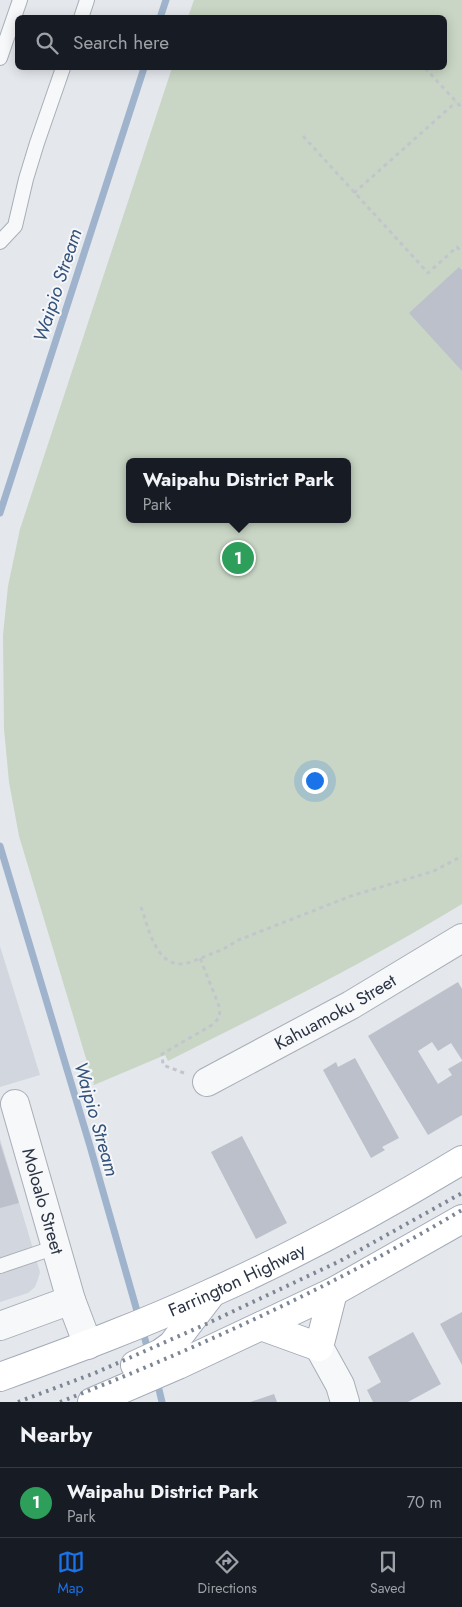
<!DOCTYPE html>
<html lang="en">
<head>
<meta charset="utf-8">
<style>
	:root { --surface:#171b24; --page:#20242c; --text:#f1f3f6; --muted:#9ea1a6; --line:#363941; --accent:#1a73e8 }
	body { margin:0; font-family:Jost,sans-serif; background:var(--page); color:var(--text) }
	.you { position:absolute; left:314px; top:780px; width:18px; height:18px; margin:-12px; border:4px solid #fff; border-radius:50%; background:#1a73e8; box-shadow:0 0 0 8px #1a73e833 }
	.badge { display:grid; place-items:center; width:32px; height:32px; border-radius:50%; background:var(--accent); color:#fff; font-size:16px; font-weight:700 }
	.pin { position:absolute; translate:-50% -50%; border:2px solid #fff; box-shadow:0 1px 5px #0006 }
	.popup { position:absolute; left:126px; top:458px; width:225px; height:65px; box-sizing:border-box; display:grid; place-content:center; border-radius:8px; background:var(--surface); filter:drop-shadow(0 1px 4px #0005); font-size:16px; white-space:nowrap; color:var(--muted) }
	.popup b { font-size:19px; color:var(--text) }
	.popup::after { content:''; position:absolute; left:50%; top:100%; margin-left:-10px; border:10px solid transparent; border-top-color:var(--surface) }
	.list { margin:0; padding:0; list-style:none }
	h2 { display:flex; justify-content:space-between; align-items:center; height:65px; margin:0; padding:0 20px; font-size:21px }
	h2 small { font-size:16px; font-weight:400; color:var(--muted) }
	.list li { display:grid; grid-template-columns:32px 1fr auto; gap:15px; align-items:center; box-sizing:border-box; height:70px; padding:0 20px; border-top:1px solid var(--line) }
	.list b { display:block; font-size:19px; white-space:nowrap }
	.list p { margin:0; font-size:16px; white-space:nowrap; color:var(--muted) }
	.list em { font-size:16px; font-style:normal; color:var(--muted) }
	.icon { flex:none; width:28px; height:28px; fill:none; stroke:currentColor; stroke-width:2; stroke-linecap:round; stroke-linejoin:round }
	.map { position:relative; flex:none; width:462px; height:1402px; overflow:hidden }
	.search { position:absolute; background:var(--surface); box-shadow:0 2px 12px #0003; left:15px; right:15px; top:15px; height:55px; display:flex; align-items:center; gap:12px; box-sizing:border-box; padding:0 18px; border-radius:8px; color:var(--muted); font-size:19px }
	.sheet { height:135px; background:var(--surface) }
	nav { display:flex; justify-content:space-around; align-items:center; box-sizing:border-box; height:70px; border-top:1px solid var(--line); background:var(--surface); font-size:14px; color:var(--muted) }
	nav a { display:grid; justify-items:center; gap:2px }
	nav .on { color:var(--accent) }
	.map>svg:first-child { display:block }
	.built { fill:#d2d6de }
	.green { fill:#c9d6c5; fill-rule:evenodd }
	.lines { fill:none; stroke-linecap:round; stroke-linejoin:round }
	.stream { stroke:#9fb4cc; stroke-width:7 }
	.building { fill:#bbc0ca }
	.lane-casing { stroke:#a9aeb7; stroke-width:16 }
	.street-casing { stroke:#a9aeb7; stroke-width:30 }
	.primary-casing { stroke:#a3abb8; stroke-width:30 }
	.path { stroke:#c2c5cb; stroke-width:3; stroke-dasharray:4 4; stroke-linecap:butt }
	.lane { stroke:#f7f8fa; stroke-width:14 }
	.street { stroke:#f7f8fa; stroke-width:28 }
	.primary { stroke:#fff; stroke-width:28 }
	.rail { stroke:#7d8696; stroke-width:4; stroke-dasharray:2.5 5; stroke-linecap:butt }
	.labels { text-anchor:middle; stroke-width:4; stroke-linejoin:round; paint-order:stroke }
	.street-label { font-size:18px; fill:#2b3445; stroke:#f4f6f9 }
	.water-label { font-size:19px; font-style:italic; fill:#34527a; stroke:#f4f6f9 }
</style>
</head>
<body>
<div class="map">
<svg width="462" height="1402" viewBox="0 0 462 1402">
	<rect width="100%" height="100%" fill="#e4e7ec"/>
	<path class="built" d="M 0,946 L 40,1075 L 0,1087 Z
		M 0,1139 L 40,1272 L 38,1279 L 35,1287 L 28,1293 L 0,1302 Z"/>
	<path class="green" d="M 194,0 L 462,0 L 462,904 C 367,962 268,1011 168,1061 L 165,1055 L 94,1085 L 19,836 L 9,782 L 4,729 L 3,635 L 8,586 L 20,529 L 172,68 L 444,68 L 444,18 L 188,17 ZM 129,462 L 347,462 L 347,519 L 129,519 Z"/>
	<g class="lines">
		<path class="stream" d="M 160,18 L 166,0
			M 0,513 L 144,68
			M 0,846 L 90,1146 L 139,1318
			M 142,1328 L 149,1354
			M 157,1381 L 162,1402"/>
	</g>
	<path class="building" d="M 459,267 L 462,270 L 462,371 L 409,313 Z
		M 458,982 L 462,989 L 462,1060 L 451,1043 L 438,1051 L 432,1042 L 418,1051 L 438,1084 L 452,1075 L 448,1069 L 462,1061 L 462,1115 L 428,1135 L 368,1036 Z
		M 355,1058 L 399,1138 L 382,1147 L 385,1150 L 371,1158 L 323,1070 L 336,1062 L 338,1067 Z
		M 242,1136 L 287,1223 L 256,1239 L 211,1152 Z
		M 0,1143 L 19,1203 L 0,1208 Z
		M 462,1312 L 462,1365 L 440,1324 Z
		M 413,1332 L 441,1384 L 408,1402 L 373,1402 L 367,1390 L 381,1382 L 368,1357 Z
		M 274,1394 L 277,1402 L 250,1402 Z"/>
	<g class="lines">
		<defs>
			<path id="lane" d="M 81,18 L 87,0
				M 0,58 L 20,0
				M 0,242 L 15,226 L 26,179 L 37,143 L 63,68
				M 0,1266 L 56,1247"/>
			<g id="street">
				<path id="s1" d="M 207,1082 L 351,1005 L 462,938"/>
				<path id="s2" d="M 15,1104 L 71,1300 L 88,1345"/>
				<path d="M 0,1326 L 71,1300"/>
				<path d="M 319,1347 L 340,1385 L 345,1402"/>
			</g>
			<g id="primary">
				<path d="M 261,1326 L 319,1347 L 333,1292"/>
				<path d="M 135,1365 L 161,1353 L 172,1345 L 211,1294"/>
				<path id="s3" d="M 0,1377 C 71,1351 142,1325 211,1293 C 298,1254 381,1209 462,1160"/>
				<path d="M 92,1402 L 178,1365 L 333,1292 L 462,1219"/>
			</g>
		</defs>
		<use href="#lane" class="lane-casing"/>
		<use href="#street" class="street-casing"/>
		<use href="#primary" class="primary-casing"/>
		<path class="path" d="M 425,68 L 462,108
			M 303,136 L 428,273 L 457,247 L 462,253
			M 354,193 L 456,102
			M 141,907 C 148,926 155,965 182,964 C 188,964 195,960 201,958 C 213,953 226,949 236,941 L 351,896 L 434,871 L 462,856
			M 184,1073 L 163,1065 L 162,1054 L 212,1025 C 219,1019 221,1015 219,1006 L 200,958"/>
		<use href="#lane" class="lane"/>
		<use href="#street" class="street"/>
		<use href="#primary" class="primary"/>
		<path class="rail" d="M 18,1402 L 95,1373 L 204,1325 L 340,1261 L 462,1193
			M 60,1402 C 198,1348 334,1286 462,1210"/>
	</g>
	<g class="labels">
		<g class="street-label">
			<text dy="6" stroke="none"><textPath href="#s1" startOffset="146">Kahuamoku Street</textPath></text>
			<text dy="6" stroke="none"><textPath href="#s2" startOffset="101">Moloalo Street</textPath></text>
			<text dy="6" stroke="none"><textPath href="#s3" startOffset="256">Farrington Highway</textPath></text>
		</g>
		<g class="water-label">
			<text transform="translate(57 285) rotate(-72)" y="7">Waipio Stream</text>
			<text transform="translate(97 1119) rotate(74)" y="7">Waipio Stream</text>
		</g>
	</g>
</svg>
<div class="you"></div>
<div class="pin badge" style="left:238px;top:558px;background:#2e9e5b">1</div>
<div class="popup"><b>Waipahu District Park</b>Park</div>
<div class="search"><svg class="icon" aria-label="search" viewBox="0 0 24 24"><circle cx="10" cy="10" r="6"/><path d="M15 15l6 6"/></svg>Search here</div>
</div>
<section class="sheet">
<h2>Nearby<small></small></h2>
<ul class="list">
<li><span class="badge" style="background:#2e9e5b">1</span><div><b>Waipahu District Park</b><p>Park</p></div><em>70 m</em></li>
</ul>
</section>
<nav>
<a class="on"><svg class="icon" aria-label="map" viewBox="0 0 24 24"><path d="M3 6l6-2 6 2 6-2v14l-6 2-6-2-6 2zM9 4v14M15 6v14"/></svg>Map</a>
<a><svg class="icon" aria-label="directions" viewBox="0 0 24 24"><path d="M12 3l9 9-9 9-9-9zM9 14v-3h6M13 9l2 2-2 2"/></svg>Directions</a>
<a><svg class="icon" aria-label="saved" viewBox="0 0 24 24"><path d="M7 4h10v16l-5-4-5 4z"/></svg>Saved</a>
</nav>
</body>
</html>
